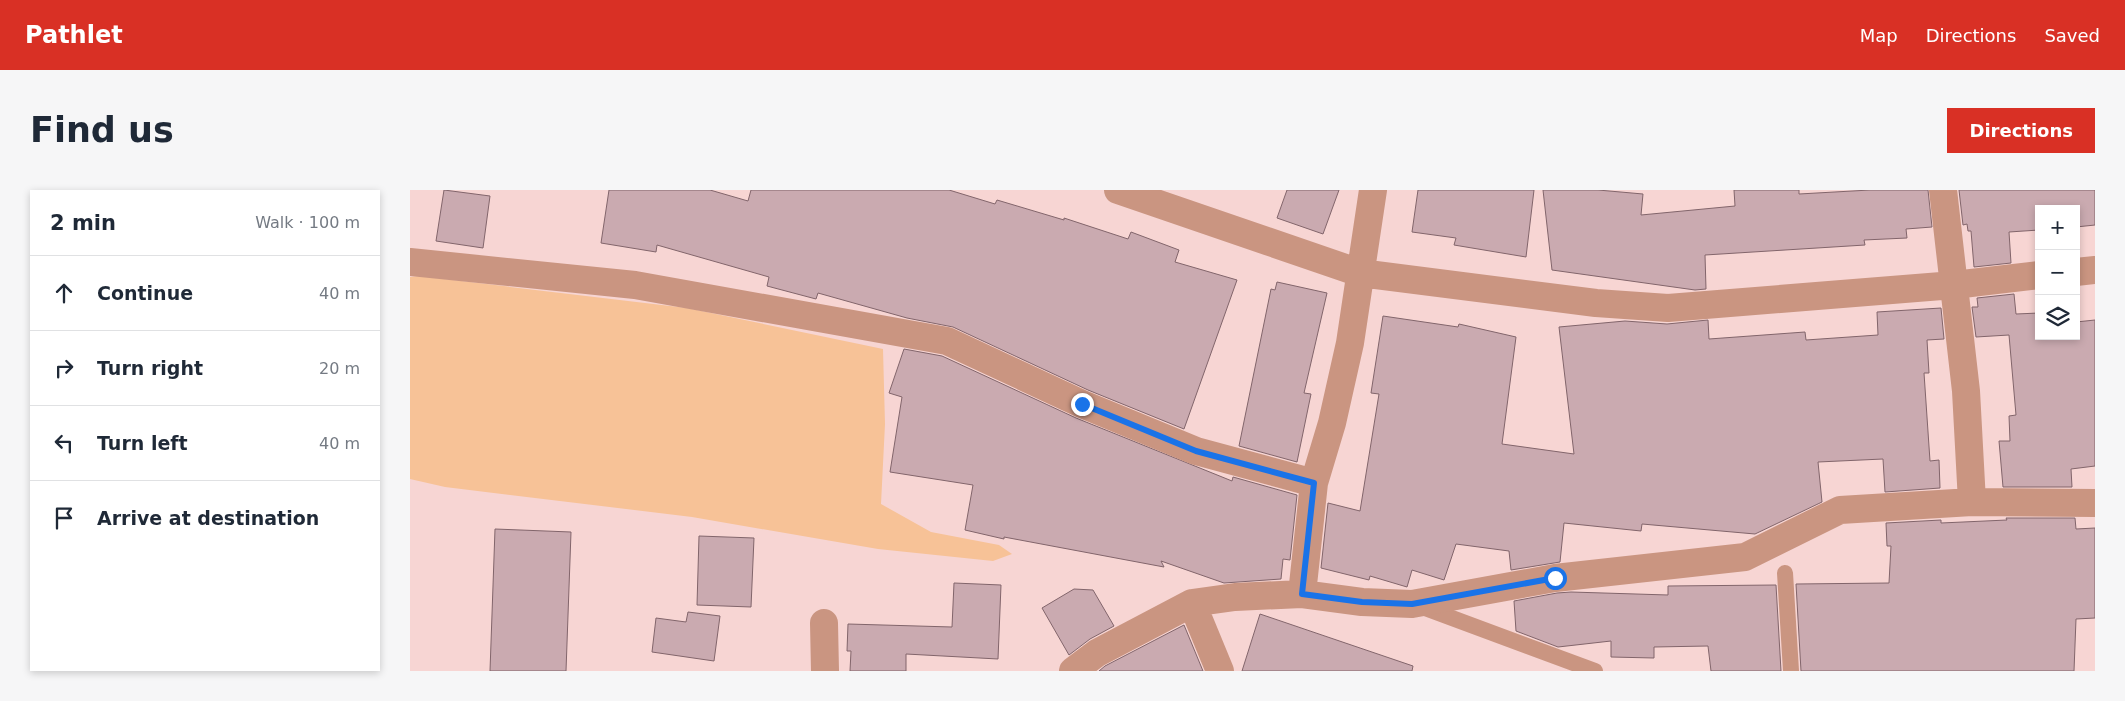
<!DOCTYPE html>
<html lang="en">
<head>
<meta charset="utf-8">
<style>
	:root { --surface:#fff; --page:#f6f6f7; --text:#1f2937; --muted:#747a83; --line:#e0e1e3; --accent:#d93025 }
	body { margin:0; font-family:"DejaVu Sans",sans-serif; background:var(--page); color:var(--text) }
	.controls { position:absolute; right:15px; top:15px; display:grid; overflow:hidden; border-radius:0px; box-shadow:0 2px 8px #0003 }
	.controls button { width:45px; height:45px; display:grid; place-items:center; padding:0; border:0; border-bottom:1px solid var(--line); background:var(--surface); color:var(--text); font:25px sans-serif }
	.stop { position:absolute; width:15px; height:15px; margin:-11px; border:4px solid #1a73e8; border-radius:50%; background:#fff }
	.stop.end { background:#1a73e8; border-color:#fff; box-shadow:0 1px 5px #0008 }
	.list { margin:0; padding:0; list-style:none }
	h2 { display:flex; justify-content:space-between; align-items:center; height:65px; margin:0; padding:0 20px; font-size:21px }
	h2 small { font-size:16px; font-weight:400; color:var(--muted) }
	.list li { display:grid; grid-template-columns:32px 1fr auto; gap:15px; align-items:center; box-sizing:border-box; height:75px; padding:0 20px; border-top:1px solid var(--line) }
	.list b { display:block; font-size:19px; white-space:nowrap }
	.list em { font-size:16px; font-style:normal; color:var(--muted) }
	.icon { flex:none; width:28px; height:28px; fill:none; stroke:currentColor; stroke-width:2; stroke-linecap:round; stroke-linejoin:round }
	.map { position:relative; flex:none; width:1685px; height:481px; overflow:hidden; border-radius:0px }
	header { display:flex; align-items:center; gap:30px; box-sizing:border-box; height:70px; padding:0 25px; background:var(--accent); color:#fff }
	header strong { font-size:24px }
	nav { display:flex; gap:28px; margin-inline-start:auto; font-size:18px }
	.intro { display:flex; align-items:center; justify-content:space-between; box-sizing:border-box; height:120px; padding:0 30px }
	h1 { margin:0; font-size:35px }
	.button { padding:12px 22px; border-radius:0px; background:var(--accent); color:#fff; font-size:18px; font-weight:700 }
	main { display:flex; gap:30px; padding:0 30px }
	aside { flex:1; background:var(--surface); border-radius:0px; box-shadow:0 2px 8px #0003 }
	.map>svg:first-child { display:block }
	.green { fill:#f7c297 }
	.building { fill:#caaab0; stroke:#82656b }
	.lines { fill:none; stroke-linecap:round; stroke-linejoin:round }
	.service { stroke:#ca9581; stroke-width:16 }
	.minor { stroke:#ca9581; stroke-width:28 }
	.route { stroke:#1a73e8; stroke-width:6 }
</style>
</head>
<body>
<header>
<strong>Pathlet</strong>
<nav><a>Map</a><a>Directions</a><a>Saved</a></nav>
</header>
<div class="intro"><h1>Find us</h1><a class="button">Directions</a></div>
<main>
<aside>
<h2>2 min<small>Walk · 100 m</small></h2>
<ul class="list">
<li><svg class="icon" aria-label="ahead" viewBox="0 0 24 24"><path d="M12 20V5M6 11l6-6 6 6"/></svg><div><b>Continue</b></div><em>40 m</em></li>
<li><svg class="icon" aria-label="right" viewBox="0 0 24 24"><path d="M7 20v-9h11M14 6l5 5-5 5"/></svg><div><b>Turn right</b></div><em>20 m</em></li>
<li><svg class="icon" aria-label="left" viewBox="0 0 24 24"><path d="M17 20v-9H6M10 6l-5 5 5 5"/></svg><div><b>Turn left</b></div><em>40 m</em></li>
<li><svg class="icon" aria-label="arrive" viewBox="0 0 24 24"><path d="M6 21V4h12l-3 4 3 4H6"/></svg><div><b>Arrive at destination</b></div></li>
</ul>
</aside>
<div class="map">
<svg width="1685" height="481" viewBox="0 0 1685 481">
	<rect width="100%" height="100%" fill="#f7d5d3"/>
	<path class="green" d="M 9,86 L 277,118 L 473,159 L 475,234 L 471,314 L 521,342 L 589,355 L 602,364 L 583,371 L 468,359 L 282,327 L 35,297 L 0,289 L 0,87 Z"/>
	<path class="building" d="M 34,0 L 80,6 L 73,58 L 26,51 Z
		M 199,0 L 300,0 L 338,11 L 341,0 L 539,0 L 585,14 L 587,10 L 654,30 L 654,28 L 718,49 L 721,42 L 769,60 L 765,72 L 827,90 L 774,239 L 678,200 L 543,137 L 497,128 L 408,103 L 406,109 L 357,96 L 359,87 L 247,55 L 246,62 L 191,53 Z
		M 877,0 L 929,0 L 913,44 L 867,28 Z
		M 1008,0 L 1124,0 L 1116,67 L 1044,55 L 1046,48 L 1002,42 Z
		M 1133,0 L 1188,0 L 1233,4 L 1231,25 L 1325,16 L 1324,0 L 1389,0 L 1389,4 L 1460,0 L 1518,0 L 1522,37 L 1496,39 L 1497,48 L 1454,50 L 1455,55 L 1295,65 L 1296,99 L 1285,100 L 1142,80 Z
		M 1549,0 L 1685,0 L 1685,35 L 1666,37 L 1666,19 L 1629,19 L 1629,40 L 1599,42 L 1601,73 L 1564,77 L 1561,41 L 1558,41 L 1557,34 L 1553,35 Z
		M 867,92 L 917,103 L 894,203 L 901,204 L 887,272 L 829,256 L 861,99 L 865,100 Z
		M 1604,104 L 1606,124 L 1629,123 L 1629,146 L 1666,146 L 1666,132 L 1685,130 L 1685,276 L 1661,279 L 1662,297 L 1593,297 L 1589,251 L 1600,251 L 1599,226 L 1606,225 L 1599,145 L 1566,147 L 1562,117 L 1568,117 L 1567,108 Z
		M 1531,118 L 1534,149 L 1517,150 L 1519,183 L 1514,183 L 1520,271 L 1529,270 L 1530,298 L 1475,302 L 1473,269 L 1408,272 L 1412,312 L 1345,344 L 1232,334 L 1231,341 L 1154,333 L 1150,372 L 1101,380 L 1099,361 L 1046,354 L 1034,390 L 1002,380 L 997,397 L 960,386 L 959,390 L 911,378 L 918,313 L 950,321 L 969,204 L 961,203 L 973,126 L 1048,137 L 1049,134 L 1106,147 L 1092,254 L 1164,264 L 1149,137 L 1215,131 L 1257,134 L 1298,130 L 1299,149 L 1395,142 L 1396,150 L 1468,145 L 1467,122 Z
		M 494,159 L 532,166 L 666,228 L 822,291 L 823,287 L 887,305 L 880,370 L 873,369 L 871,389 L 814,393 L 751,371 L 754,377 L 594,347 L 594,349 L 555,340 L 563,295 L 480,282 L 492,207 L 479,203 Z
		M 1596,328 L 1665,328 L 1666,339 L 1685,338 L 1685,428 L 1666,429 L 1664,481 L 1391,481 L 1386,394 L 1479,393 L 1481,356 L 1477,356 L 1476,333 L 1531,330 L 1531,333 L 1597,330 Z
		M 85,339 L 161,342 L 156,481 L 80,481 Z
		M 289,346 L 344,348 L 341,417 L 287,415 Z
		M 544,393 L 591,395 L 588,469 L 496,464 L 496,481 L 440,481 L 441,461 L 437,461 L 438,434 L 542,437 Z
		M 1366,395 L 1371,481 L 1301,481 L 1298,456 L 1244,457 L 1244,468 L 1201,467 L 1201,451 L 1148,457 L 1106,441 L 1104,411 L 1147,403 L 1161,402 L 1258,405 L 1258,396 Z
		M 664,399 L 683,400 L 704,436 L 680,449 L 659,465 L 632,418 Z
		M 278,422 L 310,426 L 304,471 L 242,462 L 246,428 L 276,432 Z
		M 850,424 L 1003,476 L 1002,481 L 832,481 Z
		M 774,435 L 793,481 L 689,481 L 695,476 Z"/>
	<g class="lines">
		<path class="service" d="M 1375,383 L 1381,481
			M 1007,415 L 1185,481"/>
		<path class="minor" d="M 708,0 L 950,83 L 1186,113 L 1258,118 L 1544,95 L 1629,85
			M 1533,0 L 1556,201 L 1562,312
			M 0,72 L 225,95 L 537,151 L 672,214 L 786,261 L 904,293
			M 1666,82 L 1685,80
			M 892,404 L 904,293 L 922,233 L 940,153 L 963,0
			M 782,413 L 810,481
			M 414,433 L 415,481
			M 663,481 L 687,463 L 782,413 L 825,407 L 892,404 L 952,412 L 1002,414 L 1145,388 L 1335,367 L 1430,320 L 1562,312 L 1685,313"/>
	</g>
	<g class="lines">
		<path class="route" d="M 672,214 L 786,261 L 904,293 L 892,404 L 952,412 L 1002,414 L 1145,388"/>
	</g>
</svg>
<div class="controls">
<button>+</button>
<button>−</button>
<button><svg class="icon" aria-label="layers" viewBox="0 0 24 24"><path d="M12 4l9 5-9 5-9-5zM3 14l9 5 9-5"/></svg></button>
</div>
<div class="stop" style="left:1145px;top:388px"></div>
<div class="stop end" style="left:672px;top:214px"></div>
</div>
</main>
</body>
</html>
